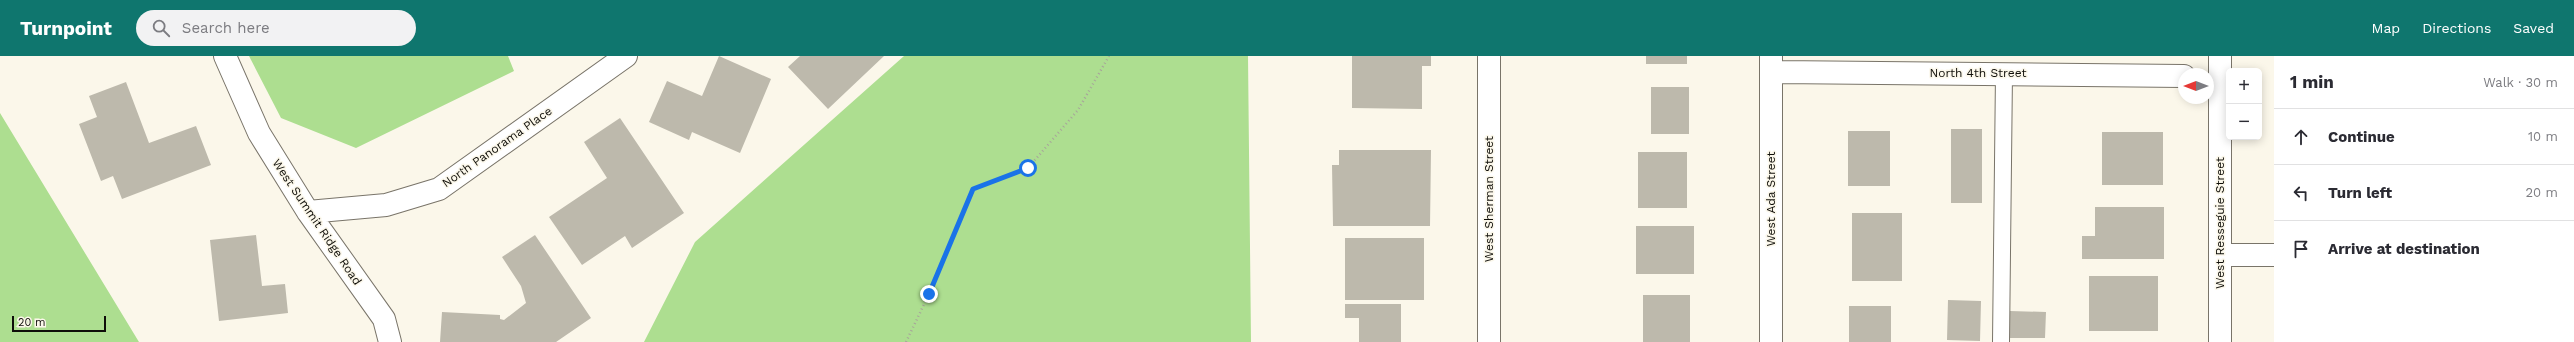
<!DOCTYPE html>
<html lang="en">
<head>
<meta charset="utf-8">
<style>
	:root { --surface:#fff; --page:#f2f2f3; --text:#2b2b33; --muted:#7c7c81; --line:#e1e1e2; --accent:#0f766e }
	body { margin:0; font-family:"Work Sans",sans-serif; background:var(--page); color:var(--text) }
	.controls { position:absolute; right:12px; top:12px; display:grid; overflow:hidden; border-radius:6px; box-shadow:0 2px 10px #0003 }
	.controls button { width:36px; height:36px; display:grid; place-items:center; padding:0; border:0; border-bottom:1px solid var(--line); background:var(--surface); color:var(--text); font:20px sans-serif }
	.compass { position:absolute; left:2178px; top:12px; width:36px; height:36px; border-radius:50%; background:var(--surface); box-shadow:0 2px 10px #0003; rotate:270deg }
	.scale { position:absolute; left:12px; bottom:10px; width:94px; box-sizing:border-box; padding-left:4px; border:2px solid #0f0e09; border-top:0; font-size:11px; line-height:14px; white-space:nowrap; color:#0f0e09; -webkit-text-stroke:3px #fbf7ea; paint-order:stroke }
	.stop { position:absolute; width:12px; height:12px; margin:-9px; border:3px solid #1a73e8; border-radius:50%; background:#fff }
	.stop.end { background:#1a73e8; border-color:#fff; box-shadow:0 1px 4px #0008 }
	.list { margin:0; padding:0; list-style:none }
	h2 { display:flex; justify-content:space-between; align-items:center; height:52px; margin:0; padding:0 16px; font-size:17px }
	h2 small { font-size:13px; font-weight:400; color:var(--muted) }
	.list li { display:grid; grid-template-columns:26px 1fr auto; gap:12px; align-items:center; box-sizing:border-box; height:56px; padding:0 16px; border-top:1px solid var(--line) }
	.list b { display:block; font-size:15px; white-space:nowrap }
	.list em { font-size:13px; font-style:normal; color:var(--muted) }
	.icon { flex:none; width:22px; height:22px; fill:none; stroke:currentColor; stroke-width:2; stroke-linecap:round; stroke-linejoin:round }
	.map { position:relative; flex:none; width:2274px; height:286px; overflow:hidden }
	header { display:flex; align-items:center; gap:24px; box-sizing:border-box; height:56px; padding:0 20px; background:var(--accent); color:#fff }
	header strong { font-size:19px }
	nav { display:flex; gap:22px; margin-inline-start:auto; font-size:14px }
	.search { width:280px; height:36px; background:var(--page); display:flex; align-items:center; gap:10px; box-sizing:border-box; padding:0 14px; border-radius:22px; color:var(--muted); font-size:15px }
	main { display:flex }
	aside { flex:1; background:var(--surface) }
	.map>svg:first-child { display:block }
	.green { fill:#adde90 }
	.building { fill:#bdb9ac }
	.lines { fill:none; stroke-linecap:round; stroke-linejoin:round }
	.lane-casing { stroke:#797469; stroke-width:18 }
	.street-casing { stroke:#797469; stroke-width:24 }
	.path { stroke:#a7a49a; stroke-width:2.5; stroke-dasharray:1 3; stroke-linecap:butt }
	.lane { stroke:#fff; stroke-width:16 }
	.street { stroke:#fff; stroke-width:22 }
	.route { stroke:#1a73e8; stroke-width:5 }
	.labels { text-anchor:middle; stroke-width:3; stroke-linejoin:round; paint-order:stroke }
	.street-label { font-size:12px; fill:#0f0e09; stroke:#fbf7ea }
</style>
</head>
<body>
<header>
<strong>Turnpoint</strong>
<div class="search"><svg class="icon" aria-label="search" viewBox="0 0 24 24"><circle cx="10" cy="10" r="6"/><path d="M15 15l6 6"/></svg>Search here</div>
<nav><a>Map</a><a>Directions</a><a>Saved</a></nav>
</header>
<main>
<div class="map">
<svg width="2274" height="286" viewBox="0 0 2274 286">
	<rect width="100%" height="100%" fill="#fbf7ea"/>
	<path class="green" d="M 249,0 L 508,0 L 514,15 L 356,92 L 281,62 Z
		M 904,0 L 1248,0 L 1251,286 L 644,286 L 695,186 Z
		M 0,57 L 139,286 L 0,286 Z"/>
	<path class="building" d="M 719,0 L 771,23 L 740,97 L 692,76 L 689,84 L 649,66 L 667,25 L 702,40 Z
		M 800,0 L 884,0 L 828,53 L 788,11 Z
		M 1352,0 L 1431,0 L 1431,10 L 1422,10 L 1422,53 L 1352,52 Z
		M 1646,0 L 1687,0 L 1687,8 L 1646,8 Z
		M 126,26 L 149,87 L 196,70 L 211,109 L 122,143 L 113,120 L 101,125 L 79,68 L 97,61 L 89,40 Z
		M 1651,31 L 1689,31 L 1689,78 L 1651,78 Z
		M 620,62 L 684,157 L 632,192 L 625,180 L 582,209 L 549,161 L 607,122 L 584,86 Z
		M 1951,73 L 1982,73 L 1982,147 L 1951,147 Z
		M 1848,75 L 1890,75 L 1890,130 L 1848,130 Z
		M 2102,76 L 2163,76 L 2163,129 L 2102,129 Z
		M 1339,94 L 1431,94 L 1430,170 L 1333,170 L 1332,109 L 1339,109 Z
		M 1638,96 L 1687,96 L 1687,152 L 1638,152 Z
		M 2095,151 L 2164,151 L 2164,203 L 2082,203 L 2082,180 L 2095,180 Z
		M 1852,157 L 1902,157 L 1902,225 L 1852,225 Z
		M 1636,170 L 1694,170 L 1694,218 L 1636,218 Z
		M 256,179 L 262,230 L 285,228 L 288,257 L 219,265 L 210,184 Z
		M 535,179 L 591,262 L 556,286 L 440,286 L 442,256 L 500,259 L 500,263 L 504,264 L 526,247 L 521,230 L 502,201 Z
		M 1345,182 L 1424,182 L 1424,244 L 1345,244 Z
		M 2089,220 L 2158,220 L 2158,275 L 2089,275 Z
		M 1643,239 L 1690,239 L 1690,286 L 1643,286 Z
		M 1948,244 L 1981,245 L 1980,285 L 1947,284 Z
		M 1345,248 L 1401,248 L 1401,286 L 1359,286 L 1359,262 L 1345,262 Z
		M 1849,250 L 1891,250 L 1891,286 L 1849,286 Z
		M 2010,255 L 2046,256 L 2045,282 L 2010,282 Z"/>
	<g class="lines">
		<defs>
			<path id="lane" d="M 2001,286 L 2004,17"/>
			<path id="street" d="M 225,0 L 259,77 L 308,156 L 384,263 L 390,286
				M 1489,0 L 1489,286
				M 1771,16 L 2184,20
				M 308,156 L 386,149 L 439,133 L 626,0
				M 2220,199 L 2274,199
				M 1771,286 L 1771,0
				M 2220,286 L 2220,0"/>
		</defs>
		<use href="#lane" class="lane-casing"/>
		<use href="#street" class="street-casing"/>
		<path class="path" d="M 906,286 L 929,238 L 973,133 L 1028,112 L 1078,54 L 1109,0"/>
		<use href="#lane" class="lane"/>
		<use href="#street" class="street"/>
	</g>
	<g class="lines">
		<path class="route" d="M 929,238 L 973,133 L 1028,112"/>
	</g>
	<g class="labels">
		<g class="street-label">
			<text x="1978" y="21">North 4th Street</text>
			<text transform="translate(497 91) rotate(-35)" y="4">North Panorama Place</text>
			<text transform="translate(1489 143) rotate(-90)" y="4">West Sherman Street</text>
			<text transform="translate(1771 143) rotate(-90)" y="4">West Ada Street</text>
			<text transform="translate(317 166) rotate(56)" y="4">West Summit Ridge Road</text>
			<text transform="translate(2220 167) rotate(-90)" y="4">West Resseguie Street</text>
		</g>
	</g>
</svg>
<div class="controls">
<button>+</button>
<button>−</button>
</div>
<svg class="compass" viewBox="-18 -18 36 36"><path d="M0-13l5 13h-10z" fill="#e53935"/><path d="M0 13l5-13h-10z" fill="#7c7c81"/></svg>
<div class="scale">20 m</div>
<div class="stop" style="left:1028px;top:112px"></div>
<div class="stop end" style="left:929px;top:238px"></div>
</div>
<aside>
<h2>1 min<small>Walk · 30 m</small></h2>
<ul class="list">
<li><svg class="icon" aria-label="ahead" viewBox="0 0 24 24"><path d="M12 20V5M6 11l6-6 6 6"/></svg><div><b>Continue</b></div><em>10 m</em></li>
<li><svg class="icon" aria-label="left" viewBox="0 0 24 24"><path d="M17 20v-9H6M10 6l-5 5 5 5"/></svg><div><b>Turn left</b></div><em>20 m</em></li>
<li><svg class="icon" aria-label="arrive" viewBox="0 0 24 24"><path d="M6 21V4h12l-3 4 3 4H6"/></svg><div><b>Arrive at destination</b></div></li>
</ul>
</aside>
</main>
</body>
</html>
